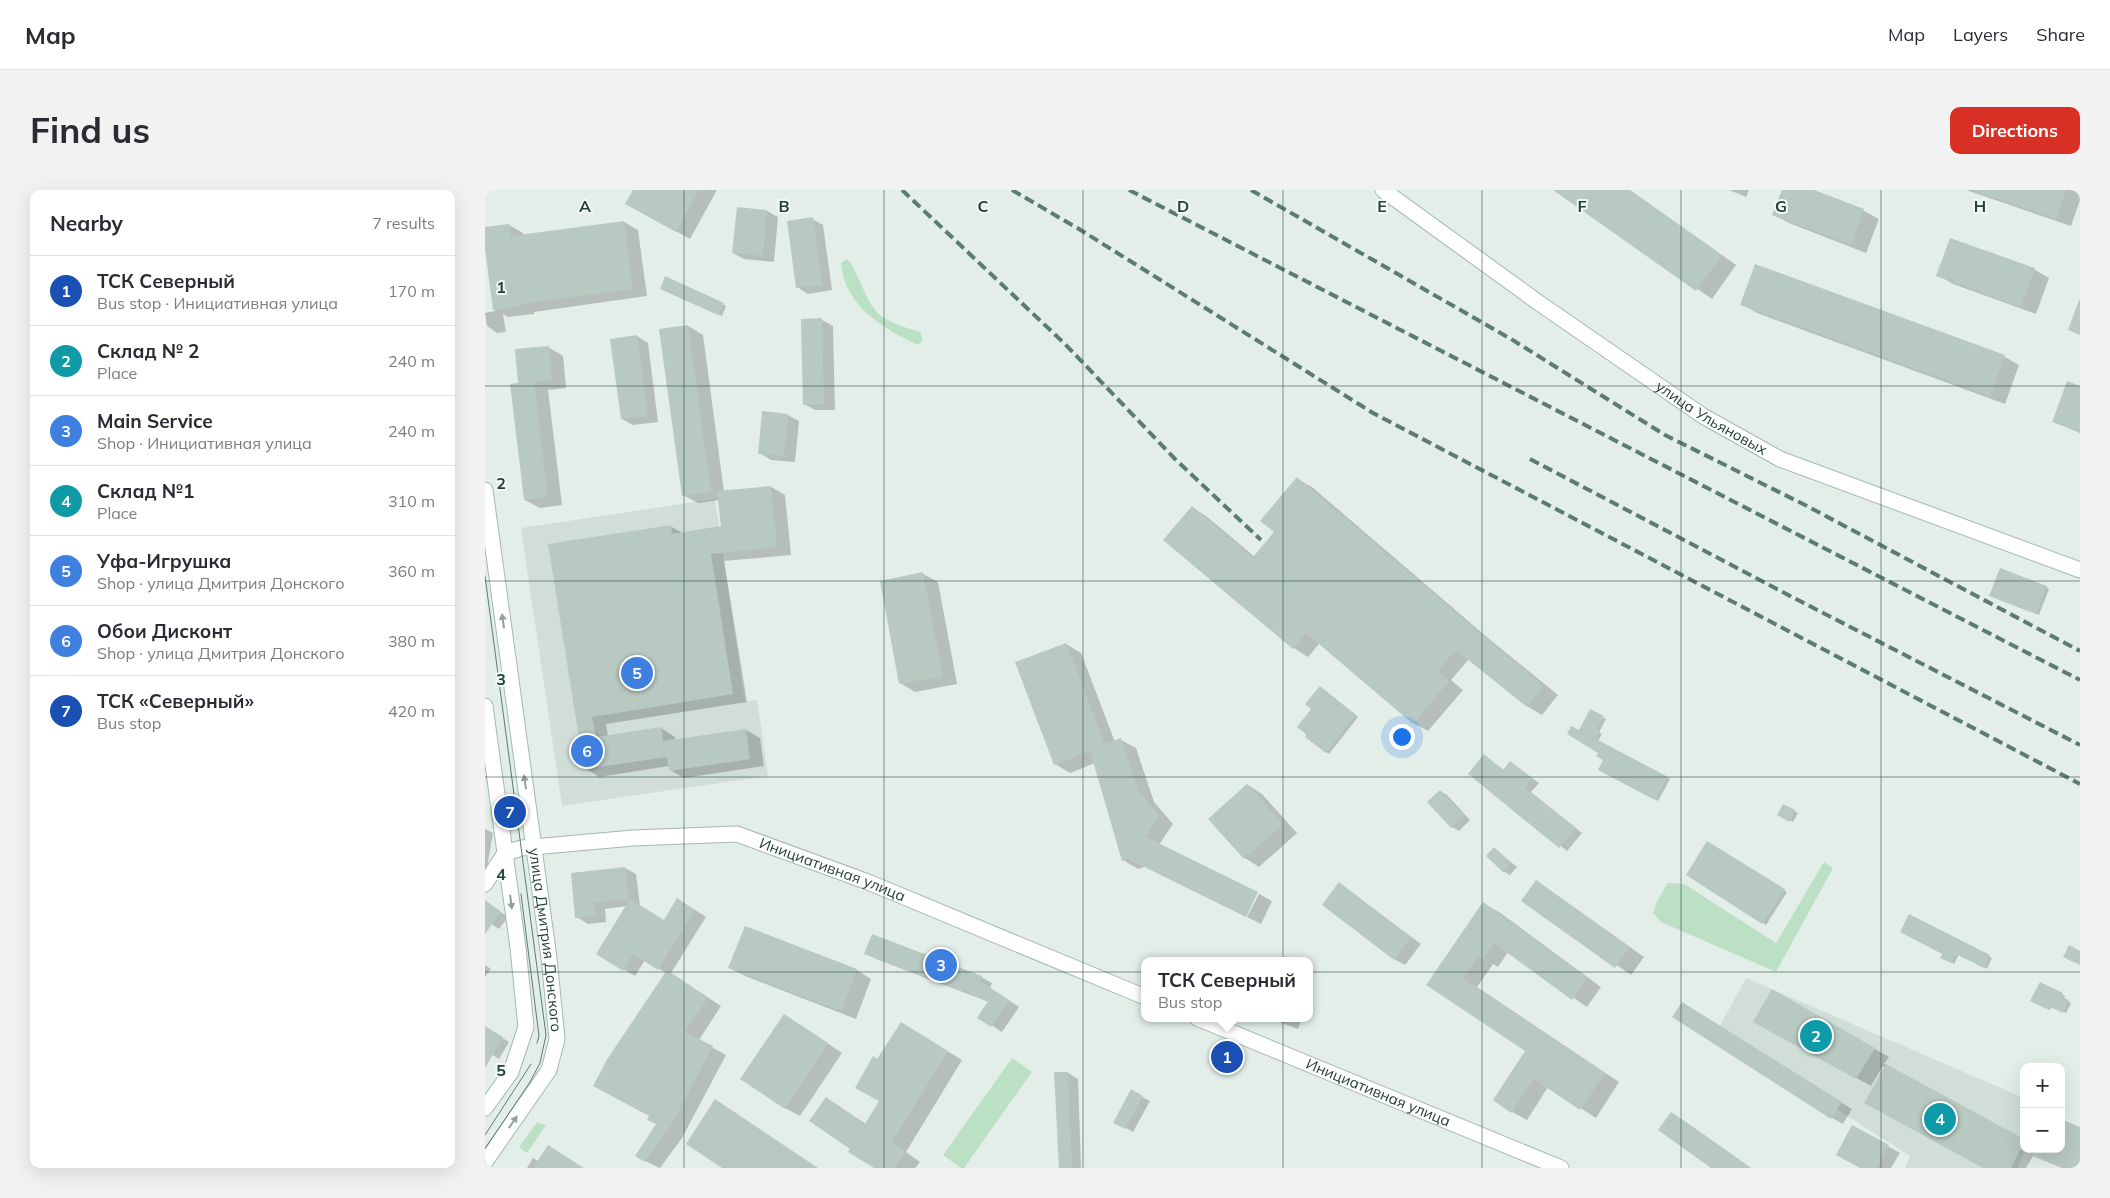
<!DOCTYPE html>
<html lang="en">
<head>
<meta charset="utf-8">
<style>
	:root { --surface:#fff; --page:#f2f2f3; --text:#2b2b33; --muted:#7c7c81; --line:#e1e1e2; --accent:#d93025 }
	body { margin:0; font-family:Mulish,sans-serif; background:var(--page); color:var(--text) }
	.controls { position:absolute; right:15px; bottom:15px; display:grid; overflow:hidden; border-radius:10px; box-shadow:0 5px 20px #0002 }
	.controls button { width:45px; height:45px; display:grid; place-items:center; padding:0; border:0; border-bottom:1px solid var(--line); background:var(--surface); color:var(--text); font:25px sans-serif }
	.you { position:absolute; left:916px; top:546px; width:18px; height:18px; margin:-12px; border:4px solid #fff; border-radius:50%; background:#1a73e8; box-shadow:0 0 0 8px #1a73e833 }
	.badge { display:grid; place-items:center; width:32px; height:32px; border-radius:50%; background:var(--accent); color:#fff; font-size:16px; font-weight:700 }
	.pin { position:absolute; translate:-50% -50%; border:2px solid #fff; box-shadow:0 1px 5px #0006 }
	.popup { position:absolute; left:656px; top:767px; width:172px; height:65px; box-sizing:border-box; display:grid; place-content:center; border-radius:10px; background:var(--surface); filter:drop-shadow(0 1px 4px #0005); font-size:16px; white-space:nowrap; color:var(--muted) }
	.popup b { font-size:19px; color:var(--text) }
	.popup::after { content:''; position:absolute; left:50%; top:100%; margin-left:-10px; border:10px solid transparent; border-top-color:var(--surface) }
	.list { margin:0; padding:0; list-style:none }
	h2 { display:flex; justify-content:space-between; align-items:center; height:65px; margin:0; padding:0 20px; font-size:21px }
	h2 small { font-size:16px; font-weight:400; color:var(--muted) }
	.list li { display:grid; grid-template-columns:32px 1fr auto; gap:15px; align-items:center; box-sizing:border-box; height:70px; padding:0 20px; border-top:1px solid var(--line) }
	.list b { display:block; font-size:19px; white-space:nowrap }
	.list p { margin:0; font-size:16px; white-space:nowrap; color:var(--muted) }
	.list em { font-size:16px; font-style:normal; color:var(--muted) }
	.map { position:relative; flex:none; width:1595px; height:978px; overflow:hidden; border-radius:10px }
	header { display:flex; align-items:center; gap:30px; box-sizing:border-box; height:70px; padding:0 25px; background:var(--surface); border-bottom:1px solid var(--line) }
	header strong { font-size:24px }
	nav { display:flex; gap:28px; margin-inline-start:auto; font-size:18px }
	.intro { display:flex; align-items:center; justify-content:space-between; box-sizing:border-box; height:120px; padding:0 30px }
	h1 { margin:0; font-size:35px }
	.button { padding:12px 22px; border-radius:10px; background:var(--accent); color:#fff; font-size:18px; font-weight:700 }
	main { display:flex; gap:30px; padding:0 30px }
	aside { flex:1; background:var(--surface); border-radius:10px; box-shadow:0 5px 20px #0002 }
	.map>svg:first-child { display:block }
	.built { fill:#d1ded8 }
	.green { fill:#bbe0c4 }
	.shadow { fill:#0003 }
	.building { fill:#b8c9c2 }
	.lines { fill:none; stroke-linecap:round; stroke-linejoin:round }
	.street-casing { stroke:#a5b7b0; stroke-width:17 }
	.secondary-casing { stroke:#a1bab1; stroke-width:17 }
	.street { stroke:#fff; stroke-width:15 }
	.secondary { stroke:#fff; stroke-width:15 }
	.tram { stroke:#5c7c72; stroke-width:1 }
	.rail { stroke:#5c7c72; stroke-width:4; stroke-dasharray:10 5; stroke-linecap:butt }
	.oneway { fill:#90a09b }
	.grid { fill:none; stroke:#224137; stroke-width:1; stroke-opacity:0.55 }
	.labels { text-anchor:middle; stroke-width:4; stroke-linejoin:round; paint-order:stroke }
	.street-label { font-size:15px; fill:#224137; stroke:#f4faf7 }
	.grid-label { font-size:16px; text-anchor:middle; font-weight:bold; fill:#224137; stroke:#f4faf7; stroke-width:4; stroke-linejoin:round; paint-order:stroke }
</style>
</head>
<body>
<header>
<strong>Map</strong>
<nav><a>Map</a><a>Layers</a><a>Share</a></nav>
</header>
<div class="intro"><h1>Find us</h1><a class="button">Directions</a></div>
<main>
<aside>
<h2>Nearby<small>7 results</small></h2>
<ul class="list">
<li><span class="badge" style="background:#1a4fb4">1</span><div><b>ТСК Северный</b><p>Bus stop · Инициативная улица</p></div><em>170 m</em></li>
<li><span class="badge" style="background:#0f9aa8">2</span><div><b>Склад № 2</b><p>Place</p></div><em>240 m</em></li>
<li><span class="badge" style="background:#3f7fe0">3</span><div><b>Main Service</b><p>Shop · Инициативная улица</p></div><em>240 m</em></li>
<li><span class="badge" style="background:#0f9aa8">4</span><div><b>Склад №1</b><p>Place</p></div><em>310 m</em></li>
<li><span class="badge" style="background:#3f7fe0">5</span><div><b>Уфа-Игрушка</b><p>Shop · улица Дмитрия Донского</p></div><em>360 m</em></li>
<li><span class="badge" style="background:#3f7fe0">6</span><div><b>Обои Дисконт</b><p>Shop · улица Дмитрия Донского</p></div><em>380 m</em></li>
<li><span class="badge" style="background:#1a4fb4">7</span><div><b>ТСК «Северный»</b><p>Bus stop</p></div><em>420 m</em></li>
</ul>
</aside>
<div class="map">
<svg width="1595" height="978" viewBox="0 0 1595 978">
	<rect width="100%" height="100%" fill="#e3eee9"/>
	<path class="built" d="M 230,309 L 260,512 L 272,510 L 283,586 L 77,616 L 36,338 Z
		M 1261,788 L 1539,908 L 1540,959 L 1533,978 L 1420,978 L 1425,966 L 1231,843 Z"/>
	<path class="green" d="M 362,69 L 365,72 C 374,86 383,116 396,126 C 407,134 422,138 435,142 L 438,150 L 433,155 C 398,139 359,115 356,73 Z
		M 1339,672 L 1348,678 L 1291,782 L 1176,732 L 1168,723 L 1172,711 L 1183,693 L 1199,694 L 1291,753 Z
		M 527,868 L 547,882 L 479,978 L 476,978 L 458,965 Z
		M 52,932 L 61,935 L 42,963 L 34,957 Z"/>
	<path class="shadow" d="M 150,0 L 232,0 L 205,49 L 156,22 Z
		M 1070,0 L 1145,0 L 1251,75 L 1227,109 Z
		M 1244,0 L 1264,0 L 1261,7 Z
		M 1298,0 L 1326,0 L 1379,21 L 1394,29 L 1381,63 L 1304,33 L 1289,25 Z
		M 1481,0 L 1595,0 L 1595,10 L 1586,36 Z
		M 253,18 L 282,21 L 293,27 L 289,72 L 259,69 L 248,63 Z
		M 327,29 L 338,35 L 347,100 L 323,104 L 312,97 Z
		M 139,32 L 153,40 L 162,106 L 49,122 L 49,124 L 23,127 L 18,124 L 21,142 L 12,143 L 2,136 L 0,123 L 10,121 L 0,39 L 24,35 L 38,43 L 38,46 Z
		M 1466,49 L 1550,80 L 1564,88 L 1551,124 L 1468,94 L 1453,85 Z
		M 1271,75 L 1520,167 L 1534,175 L 1520,214 L 1272,123 L 1257,114 Z
		M 180,100 L 238,114 L 241,116 L 237,126 Z
		M 337,130 L 348,136 L 350,220 L 330,220 L 319,214 Z
		M 203,136 L 218,145 L 239,302 L 286,297 L 300,305 L 306,365 L 239,371 L 262,512 L 121,534 L 123,546 L 176,538 L 190,547 L 190,550 L 261,540 L 275,548 L 279,576 L 199,588 L 185,580 L 184,576 L 114,587 L 100,578 L 65,355 L 185,336 L 198,343 L 237,337 L 235,310 L 213,313 L 198,305 Z
		M 152,146 L 163,153 L 173,232 L 148,235 L 137,229 Z
		M 63,157 L 78,166 L 81,198 L 63,200 L 77,315 L 55,318 L 40,310 L 35,194 Z
		M 1595,197 L 1595,243 L 1569,232 Z
		M 303,225 L 314,231 L 310,272 L 286,270 L 275,263 Z
		M 812,289 L 827,297 L 1003,448 L 1073,505 L 1057,525 L 1042,516 L 984,469 L 966,490 L 978,500 L 943,541 L 928,533 L 835,453 L 823,467 L 809,458 L 680,349 L 707,317 L 721,326 L 770,367 L 791,342 Z
		M 438,384 L 453,392 L 472,494 L 430,502 L 415,493 Z
		M 1561,397 L 1564,399 L 1554,425 L 1508,407 Z
		M 581,454 L 596,463 L 630,552 L 636,550 L 651,558 L 669,612 L 688,634 L 659,677 L 653,679 L 638,670 L 610,573 L 585,583 L 570,574 Z
		M 838,499 L 873,527 L 844,564 L 841,562 L 827,519 Z
		M 1106,521 L 1121,529 L 1114,542 L 1117,544 L 1113,551 L 1185,589 L 1173,611 L 1114,580 L 1120,569 L 1094,541 Z
		M 999,566 L 1019,580 L 1025,572 L 1054,593 L 1046,602 L 1097,643 L 1082,661 L 985,583 Z
		M 763,595 L 777,604 L 812,643 L 774,677 L 760,668 Z
		M 955,601 L 962,605 L 985,630 L 974,641 L 967,637 Z
		M 1299,615 L 1313,623 L 1308,632 L 1294,625 Z
		M 0,639 L 8,643 L 0,689 Z
		M 1223,653 L 1302,702 L 1281,735 L 1203,684 Z
		M 1010,659 L 1032,677 L 1025,685 L 1018,681 Z
		M 140,678 L 151,684 L 155,716 L 180,731 L 204,716 L 221,727 L 186,783 L 236,816 L 214,850 L 241,865 L 197,948 L 175,978 L 160,971 L 173,934 L 181,783 L 160,770 L 150,786 L 113,764 L 142,716 L 120,719 L 121,732 L 103,734 L 92,727 Z
		M 1051,691 L 1159,767 L 1146,785 L 1038,710 Z
		M 854,694 L 936,754 L 920,775 L 909,769 Z
		M 774,704 L 787,711 L 776,734 L 762,727 Z
		M 999,714 L 1014,722 L 1116,797 L 1102,817 L 1023,762 L 1013,777 L 1008,774 L 992,797 L 1134,892 L 1111,928 L 1063,897 L 1042,930 L 1027,922 L 1042,861 L 943,795 Z
		M 0,715 L 9,717 L 23,727 L 14,739 L 0,730 Z
		M 1425,725 L 1507,768 L 1502,779 L 1474,764 L 1469,774 L 1457,767 L 1459,763 Z
		M 260,738 L 372,780 L 386,789 L 371,829 L 260,786 L 245,778 Z
		M 381,763 L 496,787 L 507,793 L 505,798 L 534,817 L 517,842 L 494,827 L 504,812 L 391,769 Z
		M 0,775 L 6,779 L 0,787 Z
		M 1556,793 L 1580,806 L 1579,809 L 1586,813 L 1581,823 L 1567,816 L 1565,820 L 1547,810 Z
		M 1287,801 L 1404,867 L 1399,874 L 1539,950 L 1539,959 L 1576,959 L 1595,938 L 1595,978 L 1577,978 L 1548,966 L 1541,978 L 1500,978 L 1398,876 L 1386,896 L 1270,832 Z
		M 1208,820 L 1367,919 L 1358,934 L 1347,928 Z
		M 784,828 L 817,828 L 813,839 Z
		M 314,834 L 357,863 L 315,926 L 300,918 Z
		M 0,837 L 24,852 L 14,869 L 0,860 Z
		M 431,842 L 477,870 L 421,962 L 435,972 L 430,978 L 392,978 L 367,959 L 341,908 L 381,934 L 396,911 L 392,870 Z
		M 583,883 L 593,889 L 596,978 L 575,978 Z
		M 646,901 L 665,911 L 648,942 L 630,932 Z
		M 1187,923 L 1198,930 L 1266,978 L 1229,978 Z
		M 1368,936 L 1415,963 L 1406,978 L 1377,978 Z
		M 48,968 L 54,972 L 97,978 L 42,978 Z"/>
	<path class="building" d="M 148,0 L 214,0 L 191,42 L 140,14 Z
		M 1068,0 L 1144,0 L 1237,65 L 1211,101 Z
		M 1297,0 L 1329,0 L 1379,19 L 1366,55 L 1287,25 Z
		M 1493,0 L 1581,0 L 1571,29 L 1493,2 Z
		M 252,17 L 282,20 L 278,66 L 247,63 Z
		M 328,27 L 337,95 L 311,98 L 302,31 Z
		M 139,31 L 148,99 L 35,114 L 36,116 L 8,120 L 0,59 L 0,37 L 24,34 L 26,46 Z
		M 1465,48 L 1550,78 L 1536,117 L 1451,86 Z
		M 1270,74 L 1520,165 L 1505,206 L 1255,115 Z
		M 180,86 L 239,113 L 233,125 L 175,99 Z
		M 1594,110 L 1595,110 L 1595,145 L 1583,140 Z
		M 337,128 L 339,214 L 318,215 L 316,129 Z
		M 203,135 L 226,302 L 197,306 L 174,139 Z
		M 152,145 L 163,226 L 136,229 L 125,149 Z
		M 64,156 L 67,190 L 49,192 L 63,307 L 39,310 L 25,194 L 33,193 L 30,159 Z
		M 1582,191 L 1595,196 L 1595,242 L 1567,232 Z
		M 277,221 L 303,224 L 299,266 L 273,264 Z
		M 812,287 L 989,438 L 1059,496 L 1042,517 L 971,460 L 953,481 L 964,491 L 928,534 L 821,443 L 808,459 L 678,350 L 707,316 L 768,367 L 789,342 L 775,331 Z
		M 286,296 L 292,357 L 226,364 L 248,504 L 107,527 L 111,547 L 176,537 L 178,551 L 261,539 L 265,569 L 184,581 L 182,567 L 99,579 L 63,354 L 186,335 L 187,344 L 236,336 L 232,301 Z
		M 1515,378 L 1562,396 L 1551,424 L 1504,406 Z
		M 438,382 L 458,486 L 414,494 L 395,391 Z
		M 581,453 L 620,554 L 636,548 L 654,602 L 674,625 L 661,647 L 773,702 L 761,727 L 643,669 L 637,671 L 605,561 L 569,575 L 530,472 Z
		M 835,496 L 871,525 L 841,563 L 820,547 L 821,544 L 812,537 L 826,519 L 820,514 Z
		M 1105,519 L 1119,526 L 1112,539 L 1115,541 L 1111,549 L 1183,587 L 1170,610 L 1113,580 L 1118,570 L 1111,566 L 1113,563 L 1082,544 L 1086,536 L 1094,540 Z
		M 999,564 L 1018,580 L 1025,571 L 1047,588 L 1040,598 L 1091,638 L 1074,658 L 983,584 Z
		M 762,594 L 798,634 L 759,669 L 723,629 Z
		M 955,600 L 979,625 L 966,638 L 942,612 Z
		M 1298,614 L 1310,620 L 1304,632 L 1292,625 Z
		M 1222,651 L 1300,699 L 1277,734 L 1201,685 Z
		M 1009,657 L 1026,673 L 1018,682 L 1001,666 Z
		M 140,677 L 144,709 L 109,713 L 111,726 L 90,728 L 86,683 Z
		M 1051,690 L 1145,757 L 1130,778 L 1036,711 Z
		M 854,692 L 926,747 L 909,770 L 837,715 Z
		M 192,708 L 210,720 L 173,780 L 148,764 L 138,781 L 111,764 L 145,709 L 179,730 Z
		M 0,710 L 16,722 L 0,744 Z
		M 998,712 L 1102,787 L 1087,810 L 1009,753 L 998,769 L 993,766 L 978,788 L 1120,883 L 1095,920 L 1049,889 L 1026,923 L 1008,910 L 1040,861 L 941,795 Z
		M 1424,724 L 1505,765 L 1499,778 L 1471,764 L 1466,773 L 1455,768 L 1457,764 L 1415,742 Z
		M 260,736 L 372,779 L 356,821 L 243,778 Z
		M 387,744 L 497,786 L 495,791 L 524,810 L 506,837 L 492,828 L 503,811 L 379,764 Z
		M 1584,755 L 1595,761 L 1595,775 L 1578,767 Z
		M 182,780 L 223,808 L 200,842 L 228,856 L 183,941 L 182,940 L 160,972 L 150,966 L 171,934 L 162,930 L 164,926 L 108,896 L 123,868 Z
		M 1555,792 L 1578,803 L 1576,807 L 1584,810 L 1578,823 L 1563,816 L 1562,819 L 1545,811 Z
		M 1287,799 L 1390,858 L 1371,889 L 1268,832 Z
		M 1197,812 L 1357,912 L 1346,929 L 1187,827 Z
		M 299,824 L 343,853 L 300,919 L 255,889 Z
		M 416,832 L 463,861 L 407,952 L 421,962 L 409,978 L 389,978 L 363,962 L 365,959 L 324,931 L 341,907 L 380,934 L 394,911 L 370,898 L 388,866 L 392,869 Z
		M 0,836 L 18,847 L 0,878 Z
		M 1401,874 L 1539,949 L 1539,959 L 1576,959 L 1576,929 L 1595,937 L 1595,978 L 1579,978 L 1535,960 L 1526,978 L 1498,978 L 1379,913 Z
		M 569,882 L 583,882 L 587,978 L 574,978 Z
		M 646,899 L 658,906 L 640,939 L 628,933 Z
		M 230,909 L 333,978 L 237,978 L 201,954 Z
		M 1186,922 L 1266,978 L 1226,978 L 1173,940 Z
		M 1367,935 L 1404,955 L 1392,978 L 1375,978 L 1351,965 Z
		M 63,955 L 99,978 L 48,978 Z"/>
	<g class="lines">
		<defs>
			<g id="street">
				<path id="s1" d="M 0,694 L 20,663 L 37,658 L 148,648 L 252,644 L 383,692 L 660,807"/>
				<path id="s2" d="M 712,828 L 1076,978"/>
			</g>
			<g id="secondary">
				<path id="s3" d="M 898,0 L 1054,113 L 1218,226 L 1295,269 L 1595,380"/>
				<path id="s4" d="M 0,300 L 64,768 L 72,849 L 64,880 L 0,972"/>
				<path d="M 0,516 L 33,758 L 41,837 L 26,882 L 0,918"/>
			</g>
		</defs>
		<use href="#street" class="street-casing"/>
		<use href="#secondary" class="secondary-casing"/>
		<use href="#street" class="street"/>
		<use href="#secondary" class="secondary"/>
		<path class="tram" d="M 0,386 L 61,845 L 55,873 L 45,892 L 0,959
			M 36,704 L 54,846 L 52,853
			M 0,945 L 46,874"/>
		<path class="rail" d="M 417,0 L 580,154 L 690,269 L 776,350
			M 527,0 L 594,39 L 888,223 L 1595,594
			M 644,0 L 1595,490
			M 766,0 L 1026,149 L 1180,245 L 1322,316 L 1595,461
			M 1045,269 L 1311,409 L 1595,555"/>
	</g>
	<defs><path id="oneway-solid" d="M-6-.8H1V-3.2L6.5 0L1 3.2V.8H-6Z" transform="scale(1.25)"/></defs>
	<g class="oneway">
		<use href="#oneway-solid" transform="translate(18 431) rotate(-98)"/>
		<use href="#oneway-solid" transform="translate(40 592) rotate(-98)"/>
		<use href="#oneway-solid" transform="translate(26 712) rotate(83)"/>
		<use href="#oneway-solid" transform="translate(28 932) rotate(-55)"/>
	</g>
	<path class="grid" d="M 199,0 L 199,978M 399,0 L 399,978M 598,0 L 598,978M 798,0 L 798,978M 997,0 L 997,978M 1196,0 L 1196,978M 1396,0 L 1396,978M 0,196 L 1595,196M 0,391 L 1595,391M 0,587 L 1595,587M 0,782 L 1595,782"/>
	<g class="labels">
		<g class="street-label">
			<text dy="5" stroke="none"><textPath href="#s3" startOffset="400">улица Ульяновых</textPath></text>
			<text dy="5" stroke="none"><textPath href="#s1" startOffset="372">Инициативная улица</textPath></text>
			<text dy="5" stroke="none"><textPath href="#s4" startOffset="454">улица Дмитрия Донского</textPath></text>
			<text dy="5" stroke="none"><textPath href="#s2" startOffset="196">Инициативная улица</textPath></text>
		</g>
	</g>
	<g class="grid-label">
		<text x="100" y="22">A</text>
		<text x="299" y="22">B</text>
		<text x="498" y="22">C</text>
		<text x="698" y="22">D</text>
		<text x="897" y="22">E</text>
		<text x="1097" y="22">F</text>
		<text x="1296" y="22">G</text>
		<text x="1495" y="22">H</text>
		<text x="16" y="103">1</text>
		<text x="16" y="299">2</text>
		<text x="16" y="495">3</text>
		<text x="16" y="690">4</text>
		<text x="16" y="886">5</text>
	</g>
</svg>
<div class="controls">
<button>+</button>
<button>−</button>
</div>
<div class="you"></div>
<div class="pin badge" style="left:742px;top:867px;background:#1a4fb4">1</div>
<div class="popup"><b>ТСК Северный</b>Bus stop</div>
<div class="pin badge" style="left:1331px;top:846px;background:#0f9aa8">2</div>
<div class="pin badge" style="left:456px;top:775px;background:#3f7fe0">3</div>
<div class="pin badge" style="left:1455px;top:929px;background:#0f9aa8">4</div>
<div class="pin badge" style="left:152px;top:483px;background:#3f7fe0">5</div>
<div class="pin badge" style="left:102px;top:561px;background:#3f7fe0">6</div>
<div class="pin badge" style="left:25px;top:622px;background:#1a4fb4">7</div>
</div>
</main>
</body>
</html>
